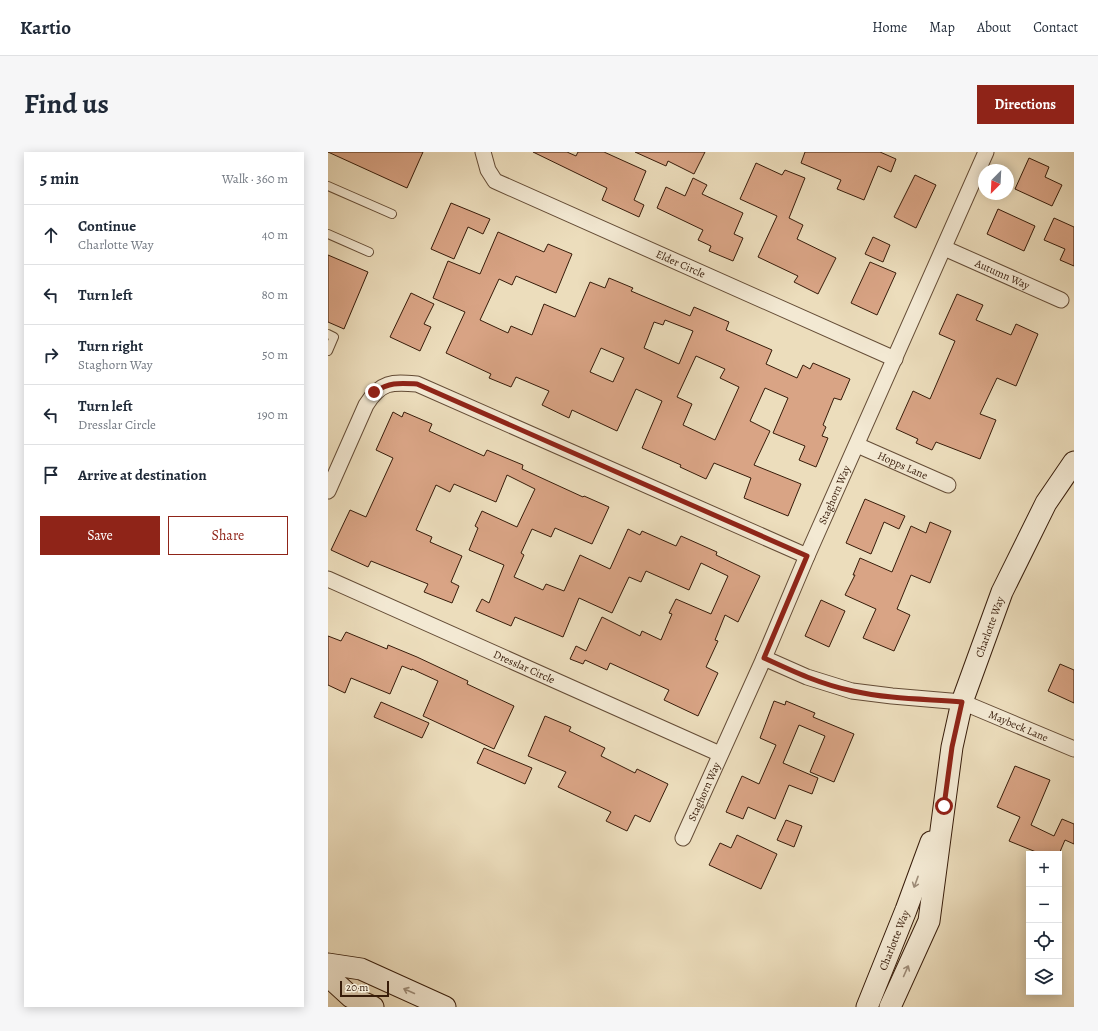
<!DOCTYPE html>
<html lang="en">
<head>
<meta charset="utf-8">
<style>
	:root { --surface:#fff; --page:#f6f6f7; --text:#1f2937; --muted:#747a83; --line:#e0e1e3; --accent:#8f2418 }
	body { margin:0; font-family:Alegreya,serif; background:var(--page); color:var(--text) }
	.controls { position:absolute; right:12px; bottom:12px; display:grid; overflow:hidden; border-radius:0px; box-shadow:0 2px 10px #0003 }
	.controls button { width:36px; height:36px; display:grid; place-items:center; padding:0; border:0; border-bottom:1px solid var(--line); background:var(--surface); color:var(--text); font:20px sans-serif }
	.compass { position:absolute; left:650px; top:12px; width:36px; height:36px; border-radius:50%; background:var(--surface); box-shadow:0 2px 10px #0003; rotate:204deg }
	.scale { position:absolute; left:12px; bottom:10px; width:49px; box-sizing:border-box; padding-left:4px; border:2px solid #371c0a; border-top:0; font-size:11px; line-height:14px; white-space:nowrap; color:#371c0a; -webkit-text-stroke:3px #f3e9d3; paint-order:stroke }
	.stop { position:absolute; width:12px; height:12px; margin:-9px; border:3px solid #8f2418; border-radius:50%; background:#fff }
	.stop.end { background:#8f2418; border-color:#fff; box-shadow:0 1px 4px #0008 }
	.list { margin:0; padding:0; list-style:none }
	h2 { display:flex; justify-content:space-between; align-items:center; height:52px; margin:0; padding:0 16px; font-size:17px }
	h2 small { font-size:13px; font-weight:400; color:var(--muted) }
	.list li { display:grid; grid-template-columns:26px 1fr auto; gap:12px; align-items:center; box-sizing:border-box; height:60px; padding:0 16px; border-top:1px solid var(--line) }
	.list b { display:block; font-size:15px; white-space:nowrap }
	.list p { margin:0; font-size:13px; white-space:nowrap; color:var(--muted) }
	.list em { font-size:13px; font-style:normal; color:var(--muted) }
	.actions { display:flex; gap:8px; padding:12px 16px }
	.actions a { flex:1; padding:9px 0; border:1px solid var(--accent); border-radius:0px; text-align:center; font-size:14px; color:var(--accent) }
	.actions .main { background:var(--accent); color:#fff }
	.icon { flex:none; width:22px; height:22px; fill:none; stroke:currentColor; stroke-width:2; stroke-linecap:round; stroke-linejoin:round }
	.map { position:relative; flex:none; width:746px; height:855px; overflow:hidden; border-radius:0px }
	header { display:flex; align-items:center; gap:24px; box-sizing:border-box; height:56px; padding:0 20px; background:var(--surface); border-bottom:1px solid var(--line) }
	header strong { font-size:19px }
	nav { display:flex; gap:22px; margin-inline-start:auto; font-size:14px }
	.intro { display:flex; align-items:center; justify-content:space-between; box-sizing:border-box; height:96px; padding:0 24px }
	h1 { margin:0; font-size:28px }
	.button { padding:10px 18px; border-radius:0px; background:var(--accent); color:#fff; font-size:14px; font-weight:700 }
	main { display:flex; gap:24px; padding:0 24px }
	aside { flex:1; background:var(--surface); border-radius:0px; box-shadow:0 2px 10px #0003 }
	.map>svg:first-child { display:block }
	.building { fill:#d9a485; stroke:#371c0a; fill-rule:evenodd }
	.lines { fill:none; stroke-linecap:round; stroke-linejoin:round }
	.lane-casing { stroke:#644c36; stroke-width:10 }
	.street-casing { stroke:#644c36; stroke-width:17 }
	.secondary-casing { stroke:#371c0a; stroke-width:23 }
	.lane { stroke:#f3e9d3; stroke-width:8 }
	.street { stroke:#f3e9d3; stroke-width:15 }
	.secondary { stroke:#f3e9d3; stroke-width:21 }
	.oneway { stroke:#9e8d79 }
	.route { stroke:#8f2418; stroke-width:5 }
	.labels { text-anchor:middle; stroke-width:3.5; stroke-linejoin:round; paint-order:stroke }
	.street-label { font-size:11px; fill:#371c0a; stroke:#f3e9d3 }
</style>
</head>
<body>
<header>
<strong>Kartio</strong>
<nav><a>Home</a><a>Map</a><a>About</a><a>Contact</a></nav>
</header>
<div class="intro"><h1>Find us</h1><a class="button">Directions</a></div>
<main>
<aside>
<h2>5 min<small>Walk · 360 m</small></h2>
<ul class="list">
<li><svg class="icon" aria-label="ahead" viewBox="0 0 24 24"><path d="M12 20V5M6 11l6-6 6 6"/></svg><div><b>Continue</b><p>Charlotte Way</p></div><em>40 m</em></li>
<li><svg class="icon" aria-label="left" viewBox="0 0 24 24"><path d="M17 20v-9H6M10 6l-5 5 5 5"/></svg><div><b>Turn left</b></div><em>80 m</em></li>
<li><svg class="icon" aria-label="right" viewBox="0 0 24 24"><path d="M7 20v-9h11M14 6l5 5-5 5"/></svg><div><b>Turn right</b><p>Staghorn Way</p></div><em>50 m</em></li>
<li><svg class="icon" aria-label="left" viewBox="0 0 24 24"><path d="M17 20v-9H6M10 6l-5 5 5 5"/></svg><div><b>Turn left</b><p>Dresslar Circle</p></div><em>190 m</em></li>
<li><svg class="icon" aria-label="arrive" viewBox="0 0 24 24"><path d="M6 21V4h12l-3 4 3 4H6"/></svg><div><b>Arrive at destination</b></div></li>
</ul>
<div class="actions"><a class="main">Save</a><a>Share</a></div>
</aside>
<div class="map">
<svg width="746" height="855" viewBox="0 0 746 855">
	<rect width="100%" height="100%" fill="#ecddbc"/>
	<filter id="stains"><feTurbulence type="fractalNoise" baseFrequency=".005" numOctaves="4"/><feColorMatrix values="0 0 0 0 .2 0 0 0 0 .09 0 0 0 0 .02 0 0 0 .5 -.17"/></filter>
	<radialGradient id="worn" r=".72"><stop offset=".6" stop-color="#630" stop-opacity="0"/><stop offset="1" stop-color="#630" stop-opacity=".3"/></radialGradient>
	<path class="building" d="M 0,0 L 95,0 L 79,36 Z
		M 205,0 L 239,0 L 248,4 L 250,0 L 276,0 L 318,19 L 306,48 L 316,53 L 311,65 L 274,48 L 279,36 Z
		M 307,0 L 377,0 L 366,22 L 340,9 L 338,14 Z
		M 477,0 L 552,0 L 568,7 L 563,20 L 550,14 L 536,48 L 509,37 L 513,28 L 473,11 Z
		M 701,6 L 721,15 L 717,25 L 734,33 L 724,54 L 687,37 Z
		M 428,11 L 454,23 L 457,18 L 477,26 L 461,66 L 475,73 L 469,87 L 508,106 L 490,142 L 466,130 L 470,124 L 430,105 L 449,64 L 412,47 Z
		M 587,23 L 608,33 L 588,76 L 566,65 Z
		M 365,26 L 379,33 L 374,42 L 415,61 L 406,82 L 415,86 L 405,109 L 381,99 L 383,94 L 370,88 L 375,78 L 329,56 L 338,35 L 357,44 Z
		M 123,51 L 162,67 L 155,82 L 140,75 L 126,107 L 103,97 Z
		M 670,57 L 707,74 L 696,99 L 659,82 Z
		M 726,66 L 746,75 L 746,114 L 732,108 L 737,97 L 716,88 Z
		M 170,80 L 216,100 L 220,92 L 244,102 L 228,141 L 188,124 L 184,133 L 171,127 L 152,168 L 180,181 L 183,174 L 204,183 L 216,152 L 247,165 L 262,130 L 277,136 L 281,126 L 305,136 L 303,139 L 362,164 L 366,155 L 401,170 L 398,178 L 444,198 L 438,212 L 469,226 L 475,213 L 482,217 L 485,211 L 522,227 L 513,248 L 506,246 L 495,273 L 498,275 L 494,284 L 500,286 L 488,315 L 471,308 L 477,294 L 445,281 L 460,246 L 437,236 L 422,269 L 442,279 L 426,313 L 473,332 L 460,364 L 416,346 L 423,326 L 386,311 L 378,327 L 352,315 L 353,313 L 314,296 L 334,249 L 308,237 L 289,279 L 244,258 L 241,266 L 214,253 L 221,239 L 188,225 L 183,235 L 161,226 L 163,222 L 118,201 L 137,160 L 105,146 L 120,109 L 152,122 ZM 337,168 L 365,179 L 351,212 L 316,196 L 326,170 L 335,173 ZM 273,196 L 296,206 L 285,230 L 262,220 ZM 368,204 L 397,217 L 392,226 L 411,235 L 387,288 L 355,273 L 364,252 L 349,245 Z
		M 545,85 L 562,93 L 555,110 L 537,102 Z
		M 0,103 L 40,120 L 16,177 L 0,170 Z
		M 542,110 L 568,121 L 549,163 L 523,151 Z
		M 83,141 L 106,152 L 96,172 L 103,175 L 92,199 L 62,185 Z
		M 629,142 L 655,153 L 648,168 L 683,183 L 688,172 L 710,182 L 688,234 L 669,226 L 652,262 L 668,268 L 652,307 L 608,290 L 604,298 L 588,291 L 590,287 L 568,277 L 585,239 L 602,247 L 627,189 L 611,182 Z
		M 65,260 L 74,265 L 76,260 L 104,272 L 101,279 L 156,304 L 159,298 L 195,313 L 194,317 L 255,345 L 256,344 L 281,355 L 264,392 L 227,376 L 223,385 L 204,377 L 193,401 L 196,403 L 186,425 L 215,438 L 218,432 L 236,439 L 252,403 L 282,417 L 300,377 L 312,383 L 314,379 L 348,394 L 353,384 L 389,400 L 388,403 L 432,424 L 410,470 L 397,463 L 387,488 L 390,489 L 378,515 L 390,521 L 370,564 L 336,548 L 341,538 L 282,511 L 279,518 L 257,508 L 255,512 L 242,507 L 248,494 L 258,499 L 274,465 L 312,484 L 314,479 L 333,488 L 344,462 L 341,461 L 348,447 L 383,462 L 400,424 L 373,411 L 361,438 L 318,419 L 313,430 L 301,425 L 284,461 L 251,446 L 235,485 L 187,465 L 183,474 L 148,459 L 154,447 L 161,451 L 176,413 L 141,398 L 150,376 L 147,374 L 154,359 L 189,375 L 207,337 L 179,323 L 168,350 L 126,332 L 122,340 L 108,333 L 88,378 L 104,385 L 102,390 L 134,404 L 123,430 L 131,434 L 124,451 L 96,440 L 100,432 L 43,409 L 40,415 L 3,398 L 22,358 L 38,365 L 65,306 L 48,298 Z
		M 537,347 L 577,364 L 571,377 L 556,370 L 543,402 L 518,391 Z
		M 602,370 L 623,379 L 602,431 L 583,423 L 569,457 L 582,463 L 566,499 L 535,486 L 548,457 L 517,443 L 527,423 L 525,423 L 532,406 L 564,420 L 583,374 L 598,381 Z
		M 493,448 L 517,459 L 501,495 L 477,484 Z
		M 18,480 L 59,497 L 60,493 L 89,505 L 140,529 L 139,532 L 186,554 L 166,597 L 95,564 L 110,529 L 84,517 L 84,518 L 74,514 L 62,542 L 23,526 L 17,541 L 0,533 L 0,484 L 13,489 Z
		M 732,512 L 746,518 L 746,551 L 720,539 Z
		M 446,549 L 457,553 L 458,549 L 487,561 L 485,565 L 526,582 L 506,630 L 482,620 L 497,584 L 471,573 L 455,611 L 490,626 L 484,642 L 461,633 L 447,667 L 420,655 L 415,667 L 398,660 L 414,624 L 431,632 L 448,593 L 432,586 Z
		M 53,550 L 101,571 L 94,586 L 46,565 Z
		M 217,564 L 243,575 L 241,579 L 277,596 L 273,604 L 307,621 L 309,617 L 340,632 L 322,670 L 307,663 L 299,679 L 278,669 L 283,660 L 230,635 L 238,620 L 200,604 Z
		M 156,596 L 204,616 L 197,632 L 149,611 Z
		M 687,614 L 722,628 L 703,673 L 726,684 L 734,667 L 746,672 L 746,692 L 737,688 L 731,702 L 713,702 L 681,689 L 692,665 L 669,655 Z
		M 458,668 L 474,674 L 466,695 L 449,688 Z
		M 409,683 L 449,702 L 433,737 L 381,713 L 392,691 L 403,696 Z"/>
	<g class="lines">
		<defs>
			<path id="lane" d="M 0,34 L 64,62
				M 0,82 L 41,100
				M 0,182 L 6,185 L 0,199"/>
			<g id="street">
				<path id="s1" d="M 155,0 L 160,18 L 167,29 L 567,207"/>
				<path id="s2" d="M 616,96 L 733,148"/>
				<path id="s3" d="M 529,293 L 620,333"/>
				<path d="M 0,339 L 38,253 C 53,229 64,230 89,232 L 479,404"/>
				<path id="s4" d="M 0,427 L 392,602"/>
				<path id="s5" d="M 436,506 L 479,525 L 524,539 L 564,544 L 634,550 L 746,597"/>
				<path id="s6" d="M 355,686 L 436,506 L 479,404 L 658,0"/>
			</g>
			<g id="secondary">
				<path d="M 0,812 L 33,817 L 117,855"/>
				<path d="M 0,824 L 23,845 L 45,855"/>
				<path id="s7" d="M 539,855 L 578,758 L 603,690"/>
				<path id="s8" d="M 562,855 L 601,769 L 624,595 L 634,550 L 674,440 L 718,351 L 746,310"/>
			</g>
		</defs>
		<use href="#lane" class="lane-casing"/>
		<use href="#street" class="street-casing"/>
		<use href="#secondary" class="secondary-casing"/>
		<use href="#lane" class="lane"/>
		<use href="#street" class="street"/>
		<use href="#secondary" class="secondary"/>
	</g>
	<defs><path id="oneway-shaft" d="M-6 0H5M1.5-3L5.5 0L1.5 3" fill="none" stroke-width="1.6" stroke-linecap="round" stroke-linejoin="round"/></defs>
	<g class="oneway">
		<use href="#oneway-shaft" transform="translate(588 730) rotate(110)"/>
		<use href="#oneway-shaft" transform="translate(578 819) rotate(-66)"/>
		<use href="#oneway-shaft" transform="translate(81 839) rotate(-156)"/>
	</g>
	<g class="lines">
		<path class="route" d="M 46,240 C 63,230 70,231 89,232 L 479,404 L 436,506 C 464,519 494,533 525,539 C 560,547 598,547 634,550 L 624,595 L 616,654"/>
	</g>
	<g class="labels">
		<g class="street-label">
			<text dy="4" stroke="none"><textPath href="#s1" startOffset="235">Elder Circle</textPath></text>
			<text dy="4" stroke="none"><textPath href="#s2" startOffset="64">Autumn Way</textPath></text>
			<text dy="4" stroke="none"><textPath href="#s3" startOffset="50">Hopps Lane</textPath></text>
			<text dy="4" stroke="none"><textPath href="#s6" startOffset="375">Staghorn Way</textPath></text>
			<text dy="4" stroke="none"><textPath href="#s8" startOffset="396">Charlotte Way</textPath></text>
			<text dy="4" stroke="none"><textPath href="#s4" startOffset="215">Dresslar Circle</textPath></text>
			<text dy="4" stroke="none"><textPath href="#s5" startOffset="266">Maybeck Lane</textPath></text>
			<text dy="4" stroke="none"><textPath href="#s6" startOffset="51">Staghorn Way</textPath></text>
			<text dy="4" stroke="none"><textPath href="#s7" startOffset="72">Charlotte Way</textPath></text>
		</g>
	</g>
	<rect width="100%" height="100%" filter="url(#stains)"/>
	<rect width="100%" height="100%" fill="url(#worn)"/>
</svg>
<div class="controls">
<button>+</button>
<button>−</button>
<button><svg class="icon" aria-label="locate" viewBox="0 0 24 24"><circle cx="12" cy="12" r="6"/><path d="M12 2v4M12 18v4M2 12h4M18 12h4"/></svg></button>
<button><svg class="icon" aria-label="layers" viewBox="0 0 24 24"><path d="M12 4l9 5-9 5-9-5zM3 14l9 5 9-5"/></svg></button>
</div>
<svg class="compass" viewBox="-18 -18 36 36"><path d="M0-13l5 13h-10z" fill="#e53935"/><path d="M0 13l5-13h-10z" fill="#747a83"/></svg>
<div class="scale">20 m</div>
<div class="stop" style="left:616px;top:654px"></div>
<div class="stop end" style="left:46px;top:240px"></div>
</div>
</main>
</body>
</html>
